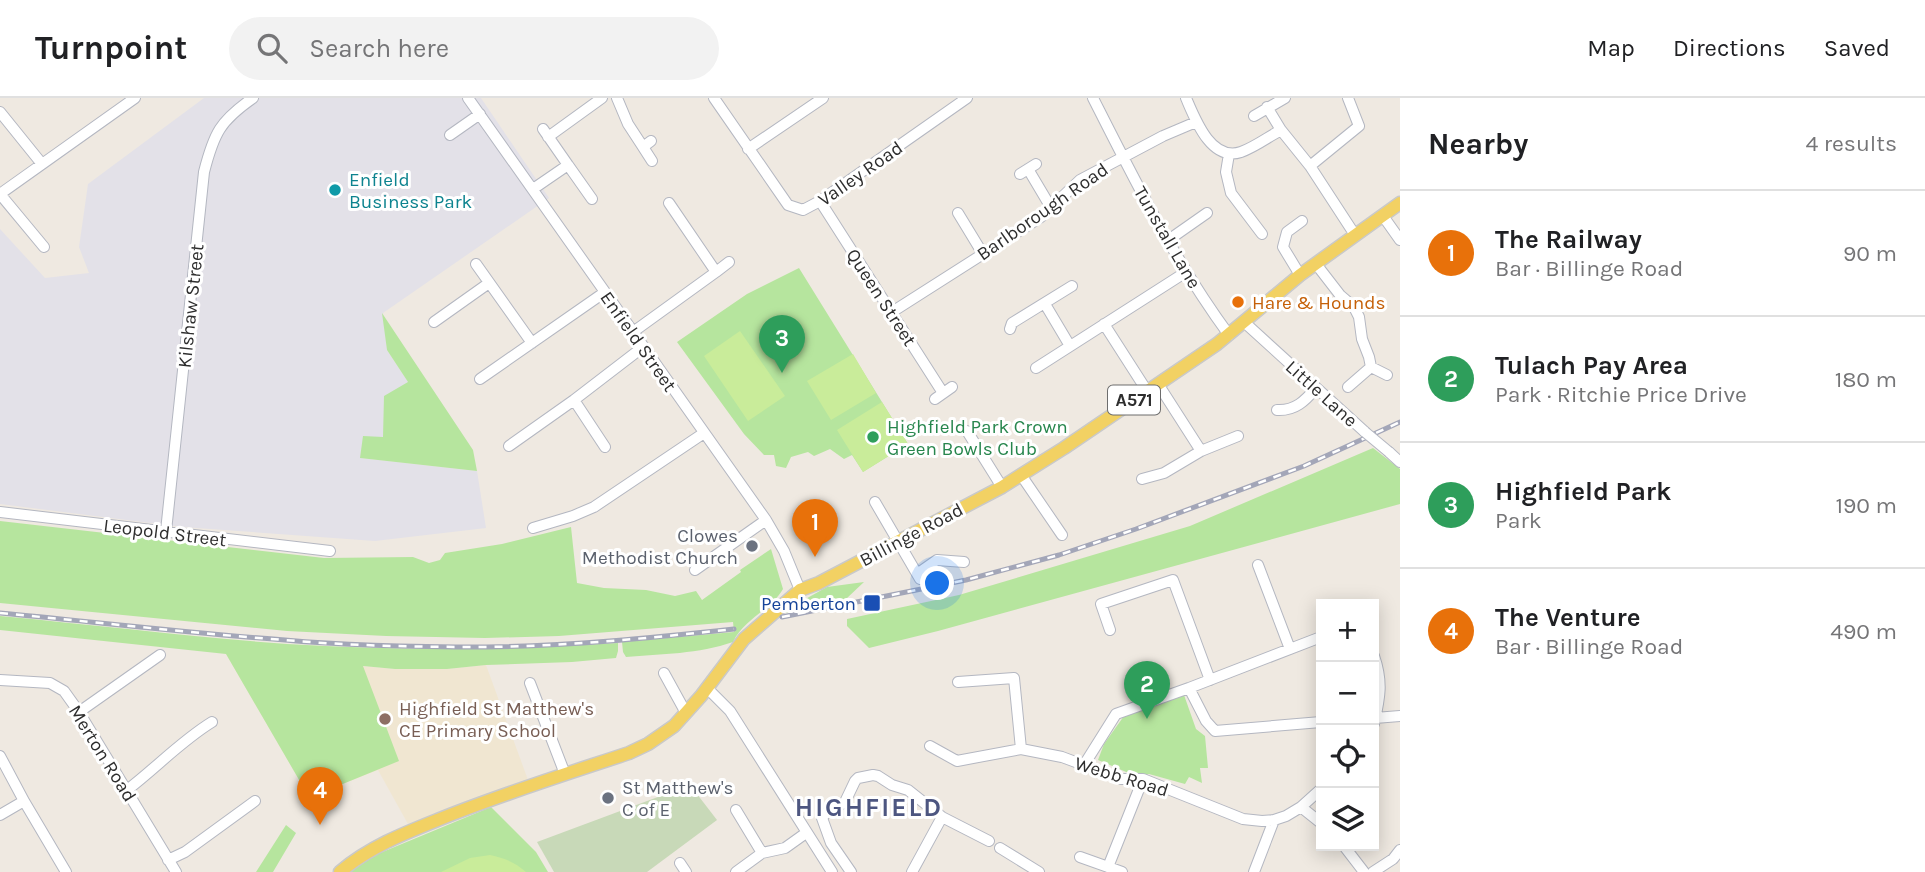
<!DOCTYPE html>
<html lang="en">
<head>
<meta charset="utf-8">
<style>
	:root { --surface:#fff; --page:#f2f2f2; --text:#202124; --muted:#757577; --line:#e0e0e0; --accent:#111827 }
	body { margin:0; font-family:Karla,sans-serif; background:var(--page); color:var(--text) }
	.controls { position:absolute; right:21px; bottom:21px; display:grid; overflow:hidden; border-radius:0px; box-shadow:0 4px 18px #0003 }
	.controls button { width:63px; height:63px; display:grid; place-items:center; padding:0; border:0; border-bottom:2px solid var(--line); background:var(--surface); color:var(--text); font:35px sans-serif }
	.you { position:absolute; left:938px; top:486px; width:24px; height:24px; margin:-18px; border:5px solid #fff; border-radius:50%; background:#1a73e8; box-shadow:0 0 0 10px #1a73e833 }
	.badge { display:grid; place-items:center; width:46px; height:46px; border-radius:50%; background:var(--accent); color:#fff; font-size:23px; font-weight:700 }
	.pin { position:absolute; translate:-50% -58px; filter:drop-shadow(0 2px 4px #0008) }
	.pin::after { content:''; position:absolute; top:37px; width:24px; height:21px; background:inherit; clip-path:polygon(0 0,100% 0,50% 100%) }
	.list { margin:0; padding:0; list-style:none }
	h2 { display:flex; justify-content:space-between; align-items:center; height:91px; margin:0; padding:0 28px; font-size:30px }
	h2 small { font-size:23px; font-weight:400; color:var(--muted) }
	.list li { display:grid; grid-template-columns:46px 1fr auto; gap:21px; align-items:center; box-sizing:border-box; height:126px; padding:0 28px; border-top:2px solid var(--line) }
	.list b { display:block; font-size:26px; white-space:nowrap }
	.list p { margin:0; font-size:23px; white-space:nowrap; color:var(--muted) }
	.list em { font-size:23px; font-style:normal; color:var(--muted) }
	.icon { flex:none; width:38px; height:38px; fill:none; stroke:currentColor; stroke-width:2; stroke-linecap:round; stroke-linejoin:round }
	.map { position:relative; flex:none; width:1400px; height:774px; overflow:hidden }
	header { display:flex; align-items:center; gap:42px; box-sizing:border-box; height:98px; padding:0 35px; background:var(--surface); border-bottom:2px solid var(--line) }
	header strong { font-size:33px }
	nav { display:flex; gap:38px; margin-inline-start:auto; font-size:24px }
	.search { width:490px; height:63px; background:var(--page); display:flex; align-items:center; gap:18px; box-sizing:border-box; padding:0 24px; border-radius:38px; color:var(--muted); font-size:26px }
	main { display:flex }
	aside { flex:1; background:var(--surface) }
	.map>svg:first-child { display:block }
	.industrial { fill:#e3e1e8 }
	.education { fill:#f0e6d1 }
	.green { fill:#b6e59e }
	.cemetery { fill:#c8d9b8 }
	.pitch { fill:#c9ec9a }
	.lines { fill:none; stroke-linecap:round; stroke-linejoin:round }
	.minor-casing { stroke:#b4b7c1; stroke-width:12 }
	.major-casing { stroke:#c9c9c9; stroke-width:15 }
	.minor { stroke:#fff; stroke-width:10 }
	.major { stroke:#f2d163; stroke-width:12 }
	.rail-casing { stroke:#a3a6b8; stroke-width:5 }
	.rail { stroke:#fff; stroke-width:2.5; stroke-dasharray:8; stroke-linecap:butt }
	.minor-bridge-casing { stroke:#b4b7c1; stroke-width:12; stroke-linecap:butt }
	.minor-bridge { stroke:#fff; stroke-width:10 }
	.culture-dot { fill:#0f9aa8; stroke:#fff; stroke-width:2.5 }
	.food-dot { fill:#e8710a; stroke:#fff; stroke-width:2.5 }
	.leisure-dot { fill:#2e9e5b; stroke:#fff; stroke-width:2.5 }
	.worship-dot { fill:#6b7280; stroke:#fff; stroke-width:2.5 }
	.transit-dot { fill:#1a4fb4; stroke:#fff; stroke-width:2.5 }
	.education-dot { fill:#8d6e63; stroke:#fff; stroke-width:2.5 }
	.labels { text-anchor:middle; stroke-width:6; stroke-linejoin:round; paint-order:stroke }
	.shield { fill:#fff; stroke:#6d6d6d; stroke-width:2 }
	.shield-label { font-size:18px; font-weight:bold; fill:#2e2e2e }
	.street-label { font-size:19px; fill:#2e2e2e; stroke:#fff }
	.culture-label { font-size:19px; fill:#0d838f; stroke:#fff; text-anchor:start }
	.food-label { font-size:19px; fill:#c56008; stroke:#fff; text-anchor:start }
	.leisure-label { font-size:19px; fill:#27864d; stroke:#fff; text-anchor:start }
	.worship-label { font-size:19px; fill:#5b616d; stroke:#fff; text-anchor:end }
	.transit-label { font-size:19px; fill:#164399; stroke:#fff; text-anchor:end }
	.education-label { font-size:19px; fill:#785e54; stroke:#fff; text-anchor:start }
	.district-label { font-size:26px; font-weight:bold; letter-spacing:2px; fill:#4d5680; stroke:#fff }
</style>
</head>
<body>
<header>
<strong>Turnpoint</strong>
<div class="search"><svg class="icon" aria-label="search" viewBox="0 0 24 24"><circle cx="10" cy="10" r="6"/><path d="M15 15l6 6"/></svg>Search here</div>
<nav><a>Map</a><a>Directions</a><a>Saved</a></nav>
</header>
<main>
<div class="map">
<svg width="1400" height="774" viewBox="0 0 1400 774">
	<rect width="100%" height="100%" fill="#efe9e1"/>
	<path class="industrial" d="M 204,0 L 481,0 L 549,100 L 383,215 L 387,252 L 408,284 L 383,339 L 361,360 L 477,373 L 486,430 L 375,443 L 182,429 L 0,406 L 0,131 L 45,180 L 89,175 L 79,149 L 88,86 Z"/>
	<path class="education" d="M 226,556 L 395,571 L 447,571 L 486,567 L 528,682 L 408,726 L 378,672 L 323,694 L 328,706 L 316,711 Z"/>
	<path class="green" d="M 799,170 L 908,346 L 863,374 L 852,357 L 844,361 L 830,351 L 814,358 L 808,354 L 791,359 L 786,370 L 776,368 L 774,357 L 764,357 L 744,336 L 677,244 L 747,196 Z
		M 382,215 L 473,352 L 477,373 L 360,360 L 363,338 L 383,339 L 384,298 L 408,284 L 387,252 Z
		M 1373,350 L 1400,371 L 1400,406 L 938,533 L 869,550 L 847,528 L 847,521 L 959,497 L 1190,428 Z
		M 0,423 L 324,460 L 413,459 L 429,465 L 440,462 L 445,455 L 502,446 L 571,429 L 577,485 L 604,490 L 646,492 L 675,498 L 696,493 L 702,502 L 741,474 L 740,472 L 771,451 L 783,491 C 771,512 744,521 733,544 C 699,556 661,556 626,559 L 623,554 L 622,544 L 734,534 L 733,524 L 559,538 L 485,540 L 386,538 L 287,533 L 0,505 Z
		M 864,484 L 846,501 L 817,505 L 816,509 L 784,515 L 784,513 L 827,489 Z
		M 0,518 C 96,527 191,539 287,546 C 397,553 508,552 618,545 L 618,553 L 616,560 L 572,564 L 486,567 L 447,571 L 395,571 L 363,568 L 399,663 L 323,694 L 328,706 L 316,711 L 226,556 L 0,532 Z
		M 1184,597 L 1196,631 L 1205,638 L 1208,670 L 1200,670 L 1202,685 L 1189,679 L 1185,686 L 1149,676 L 1138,679 L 1098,662 L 1104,646 L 1124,618 Z
		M 491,709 L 536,754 L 548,774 L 351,774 L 368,760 Z
		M 286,727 L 296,735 L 273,774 L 256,774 Z"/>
	<path class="cemetery" d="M 690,687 L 717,722 L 647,774 L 554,774 L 537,744 Z"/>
	<path class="pitch" d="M 740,233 L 785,298 L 748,323 L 704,258 Z
		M 853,256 L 876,295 L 831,322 L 807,283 Z
		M 882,304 L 908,346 L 863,374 L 837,332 Z
		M 490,757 C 504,760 515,764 526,774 L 441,774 L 470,760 Z"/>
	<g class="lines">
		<defs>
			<path id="minor" d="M 468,0 L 766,422 L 784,453 L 800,492
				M 617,0 L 628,26 L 643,49
				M 714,0 L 788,107 L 803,112 L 820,103 L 967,0
				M 1093,0 C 1135,83 1174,162 1229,237
				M 1186,0 C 1195,21 1211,64 1241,54 C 1255,49 1268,39 1281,32 L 1310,68 L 1355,137
				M 1267,9 L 1281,32
				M 0,14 L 42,66
				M 1254,18 L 1285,0
				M 450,37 L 480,16
				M 548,39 L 602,0
				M 651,43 L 643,49 L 652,63
				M 748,51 L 823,0
				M 1229,56 L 1226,74 L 1231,95 L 1262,136
				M 568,67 L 592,101
				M 1310,68 L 1359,28 L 1348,0
				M 1028,71 L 1050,108
				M 1020,76 L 1036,66
				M 533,91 L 568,67 L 543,31
				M 0,96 L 135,0
				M 0,96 L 44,149
				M 820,103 L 943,295
				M 958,115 L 983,156
				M 1383,118 L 1400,142
				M 1167,143 L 1207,115
				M 476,166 L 532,245
				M 1316,166 L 1340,197 L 1354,209 L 1359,219 L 1362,241 L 1369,259 L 1371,269 L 1348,289
				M 716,174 L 729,164
				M 1300,177 L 1283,149 L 1287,134 L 1302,123
				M 1045,206 L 1070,248
				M 892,214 L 1041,119 L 1080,82 L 1163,38 L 1196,24
				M 434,224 L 489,185
				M 1244,224 L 1365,334
				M 1104,226 L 1147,293
				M 1010,231 L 1012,225 L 1072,188
				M 633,234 L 716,174 L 669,105
				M 1371,269 L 1387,277
				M 1036,270 L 1186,174
				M 480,281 L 605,194
				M 1158,286 L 1201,353 L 1238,338
				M 935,301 L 952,289
				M 574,302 L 605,349
				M 1277,312 C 1295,313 1305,303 1316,290
				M 967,333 L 1002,389
				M 509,348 L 574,302 L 643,249
				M 1389,354 L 1400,364
				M 1021,377 L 1062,437
				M 1142,381 L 1164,375 L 1201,353
				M 875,404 L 920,481
				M 0,414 L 330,453
				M 533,430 L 573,418 L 594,409 L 704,335
				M 166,433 L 204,74 C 214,35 220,23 253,0
				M 1258,467 L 1290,551
				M 695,472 L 766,422
				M 917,476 L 937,462 L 964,464
				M 1110,532 L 1101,506 L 1173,482 L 1210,582
				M 1374,558 C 1383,584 1380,599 1374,626
				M 664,575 L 686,615
				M 0,582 L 50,585 L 64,593 L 79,614 L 176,774
				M 958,584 L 1014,580 L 1021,651
				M 530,585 L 565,676
				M 707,590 L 730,613 L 832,774
				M 1189,590 L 1206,623 L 1215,633 L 1321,624
				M 79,614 L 160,557
				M 1375,620 L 1400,618
				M 930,648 L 957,663 L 1021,651 L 1062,659 L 1121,681 L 1143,681 L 1243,721 L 1262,723 L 1274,722 L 1286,718 L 1301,709 L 1321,691
				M 0,658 L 24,703 L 66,774
				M 1084,667 L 1116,616 L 1189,590 L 1321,539
				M 127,692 C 156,670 181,643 212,624
				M 1301,709 L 1321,725
				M 736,712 L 762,755 L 785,750 L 806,735
				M 0,717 L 24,703
				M 1344,748 L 1364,774
				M 1000,750 L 1039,774
				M 1080,759 L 1122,774
				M 168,762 L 185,754 L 255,703
				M 680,765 L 686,774
				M 1108,769 L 1143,681
				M 736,774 L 762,755
				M 851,774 L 831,745 L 822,720 L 826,715 L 845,704 L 855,683 L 858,680 L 873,677 L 878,678 L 892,687 L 908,692 L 942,719 L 989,743
				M 912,774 L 942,719
				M 1254,774 L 1274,722
				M 1373,774 L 1393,761 L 1400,752"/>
			<path id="major" d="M 340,774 C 369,749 405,735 440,721 C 502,696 566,676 629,655 L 648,646 L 674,628 L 701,598 L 744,541 L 800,492 L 819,485 L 1002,389 L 1064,350 L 1217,246 L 1300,177 L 1400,105"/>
		</defs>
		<use href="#minor" class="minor-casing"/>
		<use href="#major" class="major-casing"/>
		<use href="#minor" class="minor"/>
		<use href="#major" class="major"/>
		<defs>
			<path id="rail" d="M 0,515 C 95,524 190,535 285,542 C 351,548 419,549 486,549 C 569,548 651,540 734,531
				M 782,519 L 966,482 L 1059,457 L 1136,431 L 1304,368 L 1400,324"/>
		</defs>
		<use href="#rail" class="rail-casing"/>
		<use href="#rail" class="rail"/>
		<defs>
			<path id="minor-bridge" d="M 1365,334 L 1389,354"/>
		</defs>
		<use href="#minor-bridge" class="minor-bridge-casing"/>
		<use href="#minor-bridge" class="minor-bridge"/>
	</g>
	<circle class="culture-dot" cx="335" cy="92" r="7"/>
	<circle class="food-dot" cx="1238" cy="204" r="7"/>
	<circle class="leisure-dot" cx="873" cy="339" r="7"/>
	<g class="worship-dot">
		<circle cx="752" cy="448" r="7"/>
		<circle cx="608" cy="700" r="7"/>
	</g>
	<rect class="transit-dot" x="863" y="496" width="18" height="18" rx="3.5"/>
	<circle class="education-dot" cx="385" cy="621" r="7"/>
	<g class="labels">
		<rect class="shield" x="1108" y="287.5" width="52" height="29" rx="5"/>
		<g class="shield-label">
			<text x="1134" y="308">A571</text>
		</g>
		<g class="street-label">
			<text transform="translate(860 75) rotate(-35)" y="7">Valley Road</text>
			<text transform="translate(1042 113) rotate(-35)" y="7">Barlborough Road</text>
			<text transform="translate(1168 139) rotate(60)" y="7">Tunstall Lane</text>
			<text transform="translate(882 199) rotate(57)" y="7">Queen Street</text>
			<text transform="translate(190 208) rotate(-84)" y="7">Kilshaw Street</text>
			<text transform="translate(639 243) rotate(55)" y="7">Enfield Street</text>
			<text transform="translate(1322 295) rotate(42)" y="7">Little Lane</text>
			<text transform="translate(165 434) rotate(7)" y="7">Leopold Street</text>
			<text transform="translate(911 436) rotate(-28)" y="7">Billinge Road</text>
			<text transform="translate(103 655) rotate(58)" y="7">Merton Road</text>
			<text transform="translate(1122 678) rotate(17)" y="7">Webb Road</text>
		</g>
		<g class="culture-label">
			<text x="349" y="88">Enfield<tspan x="349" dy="22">Business Park</tspan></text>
		</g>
		<g class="food-label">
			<text x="1252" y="211">Hare &amp; Hounds</text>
		</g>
		<g class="leisure-label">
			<text x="887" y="335">Highfield Park Crown<tspan x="887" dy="22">Green Bowls Club</tspan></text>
		</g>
		<g class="worship-label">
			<text x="738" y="444">Clowes<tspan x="738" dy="22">Methodist Church</tspan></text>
			<text x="622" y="696" text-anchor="start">St Matthew's<tspan x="622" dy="22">C of E</tspan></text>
		</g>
		<g class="transit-label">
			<text x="856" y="512">Pemberton</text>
		</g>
		<g class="education-label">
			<text x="399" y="617">Highfield St Matthew's<tspan x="399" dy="22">CE Primary School</tspan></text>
		</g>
		<g class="district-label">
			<text x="869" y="718">HIGHFIELD</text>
		</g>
	</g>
</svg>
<div class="controls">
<button>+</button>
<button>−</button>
<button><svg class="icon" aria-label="locate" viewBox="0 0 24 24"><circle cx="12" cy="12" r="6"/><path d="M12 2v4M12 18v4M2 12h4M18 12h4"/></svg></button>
<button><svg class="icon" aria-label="layers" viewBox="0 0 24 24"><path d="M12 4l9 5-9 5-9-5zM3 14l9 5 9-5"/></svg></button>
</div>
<div class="you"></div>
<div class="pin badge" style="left:815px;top:459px;background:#e8710a">1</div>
<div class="pin badge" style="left:1147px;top:621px;background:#2e9e5b">2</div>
<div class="pin badge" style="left:782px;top:275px;background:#2e9e5b">3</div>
<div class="pin badge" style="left:320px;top:727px;background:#e8710a">4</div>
</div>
<aside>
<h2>Nearby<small>4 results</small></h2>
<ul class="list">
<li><span class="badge" style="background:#e8710a">1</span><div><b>The Railway</b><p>Bar · Billinge Road</p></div><em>90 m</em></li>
<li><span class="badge" style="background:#2e9e5b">2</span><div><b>Tulach Pay Area</b><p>Park · Ritchie Price Drive</p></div><em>180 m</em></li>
<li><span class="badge" style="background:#2e9e5b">3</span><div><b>Highfield Park</b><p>Park</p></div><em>190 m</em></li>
<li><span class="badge" style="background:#e8710a">4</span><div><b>The Venture</b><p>Bar · Billinge Road</p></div><em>490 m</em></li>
</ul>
</aside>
</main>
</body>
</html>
